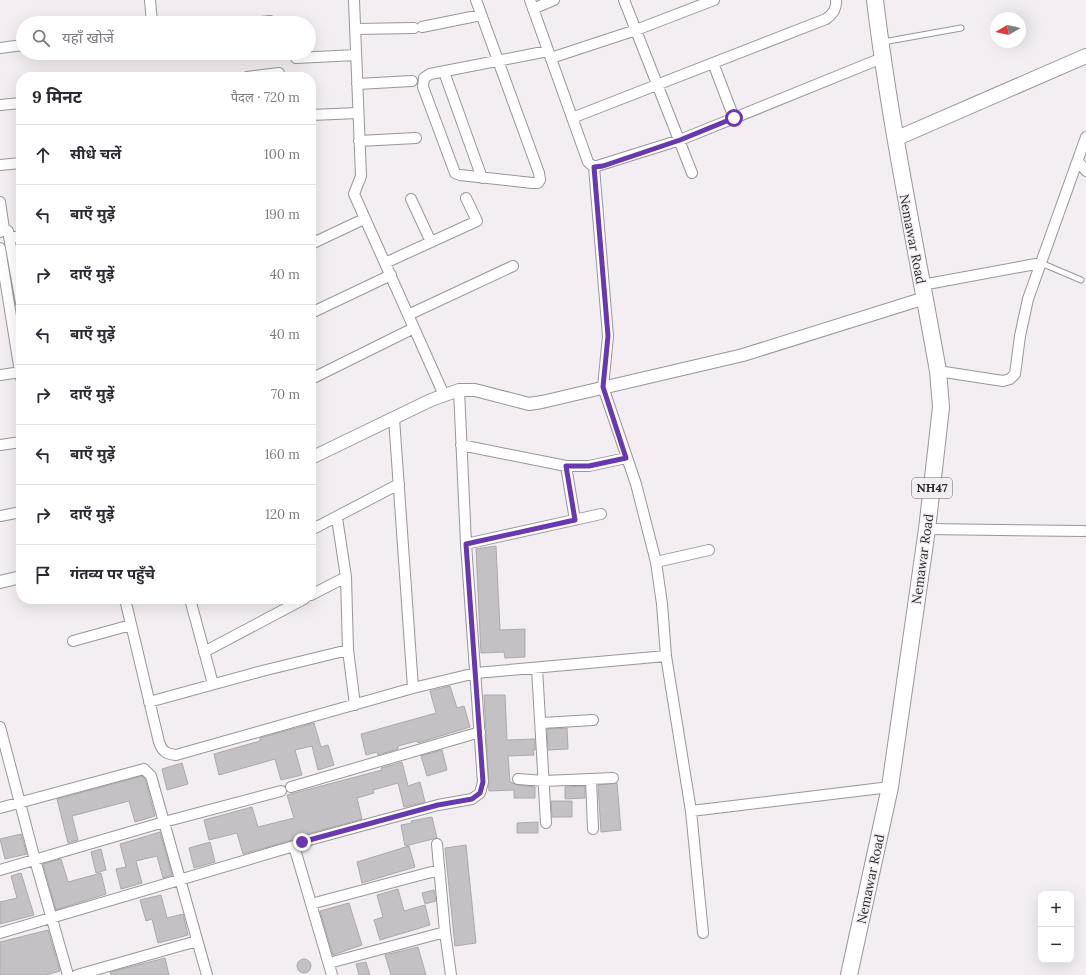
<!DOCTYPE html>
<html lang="hi">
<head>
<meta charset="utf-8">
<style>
	:root { --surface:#fff; --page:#f2f2f3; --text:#2b2b33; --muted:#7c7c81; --line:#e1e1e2 }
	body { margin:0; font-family:Lora,"Noto Sans Devanagari",serif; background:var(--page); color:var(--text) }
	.controls { position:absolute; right:12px; bottom:12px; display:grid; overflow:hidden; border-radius:8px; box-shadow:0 4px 16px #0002 }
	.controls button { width:36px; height:36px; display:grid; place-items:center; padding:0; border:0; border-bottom:1px solid var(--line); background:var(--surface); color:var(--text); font:20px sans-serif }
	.compass { position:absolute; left:990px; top:12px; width:36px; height:36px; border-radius:50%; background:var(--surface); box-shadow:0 4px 16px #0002; rotate:261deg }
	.stop { position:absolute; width:12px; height:12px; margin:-9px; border:3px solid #6838b0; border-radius:50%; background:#fff }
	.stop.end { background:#6838b0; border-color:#fff; box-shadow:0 1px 4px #0008 }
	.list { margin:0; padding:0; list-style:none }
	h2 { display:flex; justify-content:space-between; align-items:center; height:52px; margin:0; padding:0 16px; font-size:17px }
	h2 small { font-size:13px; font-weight:400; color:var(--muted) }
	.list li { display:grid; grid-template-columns:26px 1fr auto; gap:12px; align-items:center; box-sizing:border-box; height:60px; padding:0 16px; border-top:1px solid var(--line) }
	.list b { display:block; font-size:15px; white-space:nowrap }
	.list em { font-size:13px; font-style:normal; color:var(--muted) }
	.icon { flex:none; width:22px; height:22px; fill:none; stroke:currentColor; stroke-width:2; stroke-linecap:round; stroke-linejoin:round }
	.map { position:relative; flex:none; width:1086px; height:975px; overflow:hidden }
	.search { position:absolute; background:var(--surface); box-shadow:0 4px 16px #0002; left:16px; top:16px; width:300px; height:44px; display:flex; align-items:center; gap:10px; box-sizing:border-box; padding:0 14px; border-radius:22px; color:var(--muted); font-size:15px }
	.panel { position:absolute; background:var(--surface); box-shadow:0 4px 16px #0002; left:16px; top:72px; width:300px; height:532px; border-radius:16px }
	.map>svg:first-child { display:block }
	.building { fill:#c4c1c5; stroke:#aca8ac }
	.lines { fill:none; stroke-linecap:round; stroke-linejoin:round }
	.service-casing { stroke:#99969a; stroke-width:7 }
	.minor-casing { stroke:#99969a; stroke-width:12 }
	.tertiary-casing { stroke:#99969a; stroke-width:14 }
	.secondary-casing { stroke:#99969a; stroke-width:16 }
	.trunk-casing { stroke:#99969a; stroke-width:18 }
	.service { stroke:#fff; stroke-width:5 }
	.minor { stroke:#fff; stroke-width:10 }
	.tertiary { stroke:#fff; stroke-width:12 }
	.secondary { stroke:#fff; stroke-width:14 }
	.trunk { stroke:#fff; stroke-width:16 }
	.route { stroke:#6838b0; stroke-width:5 }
	.labels { text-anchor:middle; stroke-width:3; stroke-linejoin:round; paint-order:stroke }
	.shield { fill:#f2eef2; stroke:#676667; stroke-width:1 }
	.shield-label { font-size:12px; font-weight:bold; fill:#2c2b2c }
	.street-label { font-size:13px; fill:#2c2b2c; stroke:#f2eef2 }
</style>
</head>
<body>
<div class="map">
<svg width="1086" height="975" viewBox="0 0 1086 975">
	<rect width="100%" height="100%" fill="#f2eef2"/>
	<path class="building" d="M 496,546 L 500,630 L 525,629 L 525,657 L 505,658 L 504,652 L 481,653 L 476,549 Z
		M 450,686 L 457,708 L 464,706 L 470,727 L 418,743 L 417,741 L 398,746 L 398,749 L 378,755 L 377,752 L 366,755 L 361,734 L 436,713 L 430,691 Z
		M 484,695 L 505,695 L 507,740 L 535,739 L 535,750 L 533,750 L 534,755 L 508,756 L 510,782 L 518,785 L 535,787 L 535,798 L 514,798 L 514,790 L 489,791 Z
		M 314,723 L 321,747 L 328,745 L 334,765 L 318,770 L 312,746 L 295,750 L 302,775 L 281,780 L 275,759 L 219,775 L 214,754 L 260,741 L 260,738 Z
		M 567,728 L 568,749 L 548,750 L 547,729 Z
		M 442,750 L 447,770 L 427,776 L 421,756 Z
		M 402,762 L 408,786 L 420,782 L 425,802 L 404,807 L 398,783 L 373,790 L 374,793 L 357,798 L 362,819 L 300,836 L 296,839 L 243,854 L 237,833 L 209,840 L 204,820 L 252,807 L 258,827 L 294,818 L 287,795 L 382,770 L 381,768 Z
		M 182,763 L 188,784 L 167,790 L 162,769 Z
		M 142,776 L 145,779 L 155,816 L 135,822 L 129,801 L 72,816 L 78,840 L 68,843 L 57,799 Z
		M 617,783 L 621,830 L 601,832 L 598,785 Z
		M 585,786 L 585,798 L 565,799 L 565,787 Z
		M 551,801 L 572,801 L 572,817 L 552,817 Z
		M 432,817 L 437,838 L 405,846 L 401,825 L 412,823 L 411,821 Z
		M 538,822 L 538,833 L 517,833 L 517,823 Z
		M 160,832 L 172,875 L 163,878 L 157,856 L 136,861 L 142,883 L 121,889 L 116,869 L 126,867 L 120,844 Z
		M 21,834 L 27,854 L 5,859 L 0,839 Z
		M 210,842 L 215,862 L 194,868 L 189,848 Z
		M 466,845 L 476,943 L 455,946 L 445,848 Z
		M 409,846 L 415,867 L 362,883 L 357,862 Z
		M 101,849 L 106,870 L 96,873 L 91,852 Z
		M 61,859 L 68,882 L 101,873 L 106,894 L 56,910 L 43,864 Z
		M 21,873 L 34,915 L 0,924 L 0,902 L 17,898 L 11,876 Z
		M 398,889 L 404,911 L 425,905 L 430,925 L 380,940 L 374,920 L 383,917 L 377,895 Z
		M 434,890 L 436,901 L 425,904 L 422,893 Z
		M 161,895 L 167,918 L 183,914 L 188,935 L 158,943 L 152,919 L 146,921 L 140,900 Z
		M 349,903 L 362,945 L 333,955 L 320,911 Z
		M 48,930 L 60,971 L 46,975 L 0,975 L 0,942 Z
		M 418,947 L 426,975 L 391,975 L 385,955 Z
		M 165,958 L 169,975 L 111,975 L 110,972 Z
		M297 966a7 7 0 1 1 14 0a7 7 0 1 1-14 0Z
		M 366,962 L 370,975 L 359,975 L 356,964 Z"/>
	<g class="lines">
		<defs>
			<path id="service" d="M 883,42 L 961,28
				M 1041,263 L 1081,280"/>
			<path id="minor" d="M 150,0 L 152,23
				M 354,0 L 361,176 L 354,194 L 444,395
				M 476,0 L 539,173 L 540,180 L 538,183 L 532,183 L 460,175 L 455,173 L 423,87 L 424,78 L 430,74 L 548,51
				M 530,0 L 588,162 L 594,167 L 680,140 L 882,58
				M 624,0 L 692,173
				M 533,9 L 554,0
				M 251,23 L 270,21
				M 422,27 L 481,15
				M 355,29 L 414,28
				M 0,48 L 23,45
				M 296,58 L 356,55
				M 551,58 L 636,30 L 714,0
				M 713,63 L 734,118
				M 444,72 L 482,178
				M 247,77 L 279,73
				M 357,84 L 412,81
				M 0,105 L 21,103
				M 311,115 L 358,113
				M 572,118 L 826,19 C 833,14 837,9 836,0
				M 359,141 L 416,138
				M 1078,161 L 1086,171
				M 0,165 L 21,163
				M 594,167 L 608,336 L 603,387 L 636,484 L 656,562 L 662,604 L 666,656 L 691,811 L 890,787
				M 411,199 L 431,242
				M 0,202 L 4,229
				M 0,232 L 4,229 L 8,231 L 21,303
				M 10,238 L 21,236
				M 311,244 L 364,219
				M 0,248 L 21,378
				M 385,263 L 477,221 L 466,198
				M 922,285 L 1041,263
				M 311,313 L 391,275
				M 408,315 L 513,266
				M 938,371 L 1003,381 L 1010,379 L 1015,374 L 1020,336 L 1028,299 L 1086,137
				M 0,375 L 21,372
				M 311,379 L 414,328
				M 394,418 L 413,688
				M 0,445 L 21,442
				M 461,445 L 566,466 L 589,466 L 626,458
				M 566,466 L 575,520
				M 0,516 L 21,512
				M 337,518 L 346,577 L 348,650 L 355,705
				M 927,529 L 1084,531
				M 311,530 L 399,484
				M 466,544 L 601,514
				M 656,562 L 709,550
				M 311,595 L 346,577
				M 125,599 L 159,742 C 162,751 166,754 176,755 L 413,688 L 476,673 L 666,656
				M 190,599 L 213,684
				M 73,641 L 131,625
				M 204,652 L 304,599
				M 537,668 L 546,823
				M 149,702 L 262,671 L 348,650
				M 542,723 L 593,720
				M 0,727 L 35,860 L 68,975
				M 518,779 L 544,781 L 613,778
				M 591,779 L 593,829
				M 291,787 L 480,732
				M 0,808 L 144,769 L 151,776 L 207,975
				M 691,811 L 703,933
				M 302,842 L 438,805 L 472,799 L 480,793 L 483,782 L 466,544 L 459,390
				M 437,844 L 445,932 L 451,975
				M 0,870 L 164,822 L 281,791
				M 311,904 L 439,870
				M 0,933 L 294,846 L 332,975
				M 329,963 L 445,932
				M 77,975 L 197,941"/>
			<path id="tertiary" d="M 311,458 L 431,400 L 459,390 L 475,390 L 529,404 L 542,402 L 743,355 L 925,298
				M 0,582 L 21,577"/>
			<path id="secondary" d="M 895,139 L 1086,56"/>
			<path id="trunk" d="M 849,975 L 890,787 L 927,529 L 937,443 L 941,407 L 938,371 C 916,247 890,125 875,0"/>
		</defs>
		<use href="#service" class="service-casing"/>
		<use href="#minor" class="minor-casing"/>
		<use href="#tertiary" class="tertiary-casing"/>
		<use href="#secondary" class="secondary-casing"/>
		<use href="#trunk" class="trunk-casing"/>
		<use href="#service" class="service"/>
		<use href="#minor" class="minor"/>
		<use href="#tertiary" class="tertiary"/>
		<use href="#secondary" class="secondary"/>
		<use href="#trunk" class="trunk"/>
	</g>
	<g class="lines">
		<path class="route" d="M 302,842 L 438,805 L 472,799 L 480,793 L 483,782 L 466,544 L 575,520 L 566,466 L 589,466 L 626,458 L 603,387 L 608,336 L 594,167 L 603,166 L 680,140 L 734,118"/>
	</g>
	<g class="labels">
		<rect class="shield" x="912" y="478" width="40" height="20" rx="3"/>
		<g class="shield-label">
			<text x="932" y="492">NH47</text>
		</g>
		<g class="street-label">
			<text transform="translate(913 239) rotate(79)" y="5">Nemawar Road</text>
			<text transform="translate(922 559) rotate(-82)" y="5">Nemawar Road</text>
			<text transform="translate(870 879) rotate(-78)" y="5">Nemawar Road</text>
		</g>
	</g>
</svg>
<div class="controls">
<button>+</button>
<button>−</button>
</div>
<svg class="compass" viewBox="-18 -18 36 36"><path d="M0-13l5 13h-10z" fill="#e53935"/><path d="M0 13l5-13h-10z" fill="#7c7c81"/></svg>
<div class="stop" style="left:734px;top:118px"></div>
<div class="stop end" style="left:302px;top:842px"></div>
<div class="search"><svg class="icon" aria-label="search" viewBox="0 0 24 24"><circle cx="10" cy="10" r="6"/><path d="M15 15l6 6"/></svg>यहाँ खोजें</div>
<section class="panel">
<h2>9 मिनट<small>पैदल · 720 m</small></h2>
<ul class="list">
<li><svg class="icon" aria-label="ahead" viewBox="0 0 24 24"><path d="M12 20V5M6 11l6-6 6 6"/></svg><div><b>सीधे चलें</b></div><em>100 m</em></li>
<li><svg class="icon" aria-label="left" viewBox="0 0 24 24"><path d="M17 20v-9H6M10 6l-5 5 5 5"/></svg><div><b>बाएँ मुड़ें</b></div><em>190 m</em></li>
<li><svg class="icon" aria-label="right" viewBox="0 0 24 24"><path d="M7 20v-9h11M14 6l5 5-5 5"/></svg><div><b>दाएँ मुड़ें</b></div><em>40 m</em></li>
<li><svg class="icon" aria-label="left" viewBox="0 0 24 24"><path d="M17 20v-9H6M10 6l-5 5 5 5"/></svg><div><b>बाएँ मुड़ें</b></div><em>40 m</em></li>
<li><svg class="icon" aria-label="right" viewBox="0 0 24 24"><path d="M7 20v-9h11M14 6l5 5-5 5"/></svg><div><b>दाएँ मुड़ें</b></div><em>70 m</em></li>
<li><svg class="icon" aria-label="left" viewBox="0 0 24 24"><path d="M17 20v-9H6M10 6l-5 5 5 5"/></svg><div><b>बाएँ मुड़ें</b></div><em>160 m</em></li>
<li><svg class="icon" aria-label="right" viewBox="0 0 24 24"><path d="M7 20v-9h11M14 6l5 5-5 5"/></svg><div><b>दाएँ मुड़ें</b></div><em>120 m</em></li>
<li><svg class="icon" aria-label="arrive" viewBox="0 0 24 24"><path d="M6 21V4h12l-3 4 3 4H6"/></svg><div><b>गंतव्य पर पहुँचे</b></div></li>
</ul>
</section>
</div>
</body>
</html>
